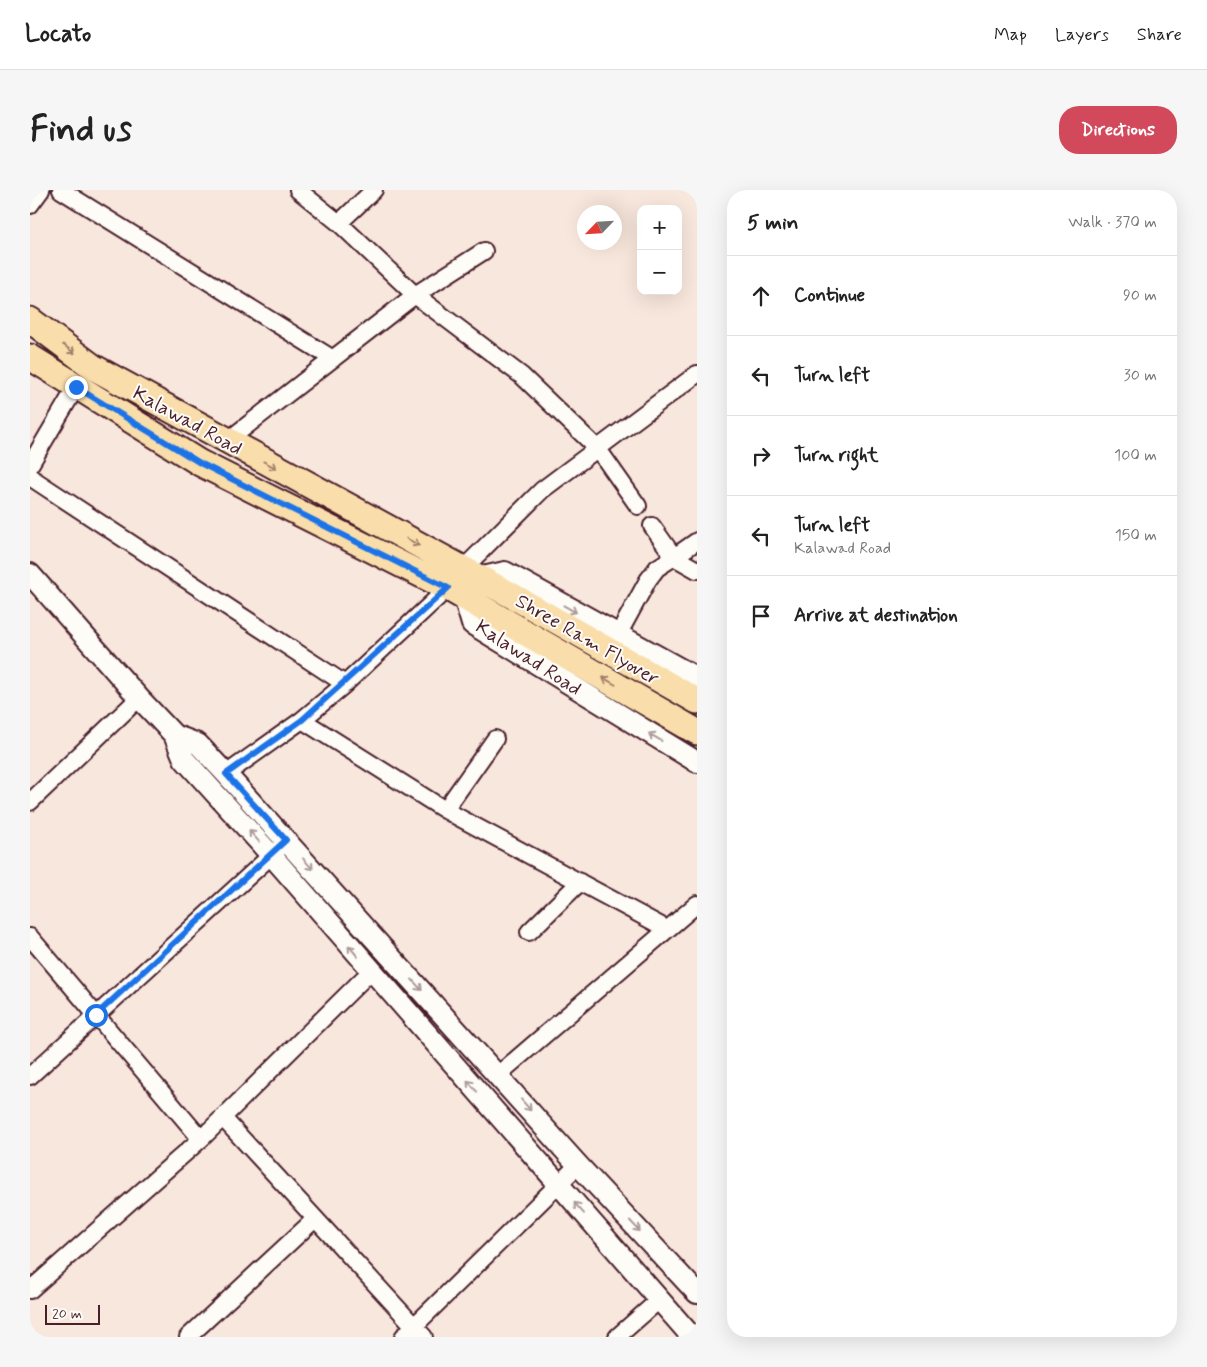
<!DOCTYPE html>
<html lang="en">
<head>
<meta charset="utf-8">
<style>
	:root { --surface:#fff; --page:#f6f6f6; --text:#222; --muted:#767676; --line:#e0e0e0; --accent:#d1495b }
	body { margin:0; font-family:Mynerve,sans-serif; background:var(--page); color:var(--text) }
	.controls { position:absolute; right:15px; top:15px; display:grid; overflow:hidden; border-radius:10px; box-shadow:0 5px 20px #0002 }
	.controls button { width:45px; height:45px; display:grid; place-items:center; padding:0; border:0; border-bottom:1px solid var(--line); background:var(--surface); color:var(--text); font:25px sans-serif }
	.compass { position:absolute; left:547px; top:15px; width:45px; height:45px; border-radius:50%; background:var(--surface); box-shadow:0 5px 20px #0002; rotate:245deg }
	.scale { position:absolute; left:15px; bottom:12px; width:55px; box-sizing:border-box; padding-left:5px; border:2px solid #4a1f2b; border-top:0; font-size:14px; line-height:18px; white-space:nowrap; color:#4a1f2b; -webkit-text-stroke:4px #fdfcf7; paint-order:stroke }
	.stop { position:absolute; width:15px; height:15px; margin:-11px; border:4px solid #1a73e8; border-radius:50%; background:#fff }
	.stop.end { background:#1a73e8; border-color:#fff; box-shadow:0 1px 5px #0008 }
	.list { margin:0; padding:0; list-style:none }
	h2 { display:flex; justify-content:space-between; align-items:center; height:65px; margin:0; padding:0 20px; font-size:21px }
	h2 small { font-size:16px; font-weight:400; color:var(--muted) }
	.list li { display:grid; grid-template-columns:32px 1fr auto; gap:15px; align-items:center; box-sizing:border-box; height:80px; padding:0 20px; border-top:1px solid var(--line) }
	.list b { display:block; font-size:19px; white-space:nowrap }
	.list p { margin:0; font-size:16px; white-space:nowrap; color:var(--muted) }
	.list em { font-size:16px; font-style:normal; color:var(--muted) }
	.icon { flex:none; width:28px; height:28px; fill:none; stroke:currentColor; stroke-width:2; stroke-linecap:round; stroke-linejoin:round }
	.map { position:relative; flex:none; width:667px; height:1147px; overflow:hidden; border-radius:20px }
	header { display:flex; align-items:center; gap:30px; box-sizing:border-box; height:70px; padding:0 25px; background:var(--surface); border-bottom:1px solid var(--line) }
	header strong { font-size:24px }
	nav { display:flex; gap:28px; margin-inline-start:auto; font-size:18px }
	.intro { display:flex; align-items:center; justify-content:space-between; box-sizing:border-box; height:120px; padding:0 30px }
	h1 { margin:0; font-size:35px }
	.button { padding:12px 22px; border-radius:20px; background:var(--accent); color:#fff; font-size:18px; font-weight:700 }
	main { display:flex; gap:30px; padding:0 30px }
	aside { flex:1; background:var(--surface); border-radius:20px; box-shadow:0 5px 20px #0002 }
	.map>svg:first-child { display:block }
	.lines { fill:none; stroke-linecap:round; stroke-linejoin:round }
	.minor-casing { stroke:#4a1f2b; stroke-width:20 }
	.tertiary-casing { stroke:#4a1f2b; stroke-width:24 }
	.primary-casing { stroke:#4a1f2b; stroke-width:29 }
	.minor { stroke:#fdfcf7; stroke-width:16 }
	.tertiary { stroke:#fdfcf7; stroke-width:20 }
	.primary { stroke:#f9deab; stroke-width:25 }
	.oneway { stroke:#a27e6b }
	.oneway2 { stroke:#ac999b }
	.route { stroke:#1a73e8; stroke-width:6 }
	.labels { text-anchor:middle; stroke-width:4; stroke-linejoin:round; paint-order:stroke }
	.street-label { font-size:20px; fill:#4a1f2b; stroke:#fdfcf7 }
</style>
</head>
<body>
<header>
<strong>Locato</strong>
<nav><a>Map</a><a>Layers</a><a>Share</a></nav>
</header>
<div class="intro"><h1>Find us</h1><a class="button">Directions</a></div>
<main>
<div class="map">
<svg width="667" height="1147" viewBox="0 0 667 1147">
	<rect width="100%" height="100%" fill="#f8e7dc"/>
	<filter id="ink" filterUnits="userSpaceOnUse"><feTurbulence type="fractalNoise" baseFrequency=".02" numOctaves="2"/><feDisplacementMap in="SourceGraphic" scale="10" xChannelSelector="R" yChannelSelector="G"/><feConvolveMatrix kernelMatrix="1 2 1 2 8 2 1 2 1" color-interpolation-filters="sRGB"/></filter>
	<g filter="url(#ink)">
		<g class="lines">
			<defs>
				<path id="minor" d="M 31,0 L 303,169
					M 268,0 L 309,33 L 385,105 L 492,186 L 568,259 L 608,316
					M 0,15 L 11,0
					M 309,33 L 344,0
					M 197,251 L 385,105 L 454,61
					M 0,275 L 46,197
					M 0,287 L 315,494
					M 622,336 L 644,367 L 667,351
					M 588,445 L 618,390 L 627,378 L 644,367 L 667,380
					M 272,530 L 415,620 L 637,739
					M 196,584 L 272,530 L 315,494 L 418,398 L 433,379 L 512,300 L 667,184
					M 0,612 L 109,508
					M 415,620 L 465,549
					M 499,742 L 550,692
					M 0,747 L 171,949
					M 469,884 L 667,714
					M 0,886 L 257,651
					M 193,928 L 394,1147
					M 0,1100 L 171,949 L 341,781
					M 158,1147 L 285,1029
					M 373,1147 L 548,975
					M 587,1147 L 629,1110"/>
				<path id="tertiary" d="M 0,384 L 109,508 L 144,545 L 154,569 L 242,666 L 662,1147
					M 449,388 L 475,382 L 667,488
					M 434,407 L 442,434 L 667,572
					M 144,545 L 168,554 L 196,584 L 548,975 L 667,1103"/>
				<path id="primary" d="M 0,130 L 63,177 L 481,405 L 667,511
					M 0,167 L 170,273 L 418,398 L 667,542"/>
			</defs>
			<use href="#minor" class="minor-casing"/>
			<use href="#tertiary" class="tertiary-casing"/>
			<use href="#primary" class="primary-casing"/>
			<use href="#minor" class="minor"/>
			<use href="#tertiary" class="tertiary"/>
			<use href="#primary" class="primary"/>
		</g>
		<defs><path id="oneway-shaft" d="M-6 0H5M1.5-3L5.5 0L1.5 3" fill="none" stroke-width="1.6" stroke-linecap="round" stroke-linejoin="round" transform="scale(1.25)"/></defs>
		<g class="oneway">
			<use href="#oneway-shaft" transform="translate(39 159) rotate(37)"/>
			<use href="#oneway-shaft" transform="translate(240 275) rotate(28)"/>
			<use href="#oneway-shaft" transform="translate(383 352) rotate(29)"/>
			<use href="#oneway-shaft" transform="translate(579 491) rotate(-150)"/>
		</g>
		<g class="oneway2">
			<use href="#oneway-shaft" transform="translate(540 419) rotate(29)"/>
			<use href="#oneway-shaft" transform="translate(625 547) rotate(-149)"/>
			<use href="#oneway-shaft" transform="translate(224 646) rotate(-132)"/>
			<use href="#oneway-shaft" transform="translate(278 674) rotate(48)"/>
			<use href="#oneway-shaft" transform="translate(323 761) rotate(-130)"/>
			<use href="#oneway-shaft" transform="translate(387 795) rotate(48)"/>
			<use href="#oneway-shaft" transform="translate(442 896) rotate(-131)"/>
			<use href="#oneway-shaft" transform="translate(496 915) rotate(49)"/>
			<use href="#oneway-shaft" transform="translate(549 1018) rotate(-131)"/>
			<use href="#oneway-shaft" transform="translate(605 1036) rotate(47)"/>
		</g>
	</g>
	<g class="lines" filter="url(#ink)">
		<path class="route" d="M 46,197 L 170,273 L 418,398 L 272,530 L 196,584 L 256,650 L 66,825"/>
	</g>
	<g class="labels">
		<g class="street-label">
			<text transform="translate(158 230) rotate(29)" y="7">Kalawad Road</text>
			<text transform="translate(558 449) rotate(30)" y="7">Shree Ram Flyover</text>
			<text transform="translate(499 467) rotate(33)" y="7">Kalawad Road</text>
		</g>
	</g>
</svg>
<div class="controls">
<button>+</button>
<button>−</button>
</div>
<svg class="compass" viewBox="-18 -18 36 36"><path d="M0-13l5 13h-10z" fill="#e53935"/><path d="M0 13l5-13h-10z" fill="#767676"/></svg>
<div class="scale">20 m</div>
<div class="stop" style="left:66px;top:825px"></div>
<div class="stop end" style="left:46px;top:197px"></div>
</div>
<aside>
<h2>5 min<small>Walk · 370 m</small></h2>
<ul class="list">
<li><svg class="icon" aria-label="ahead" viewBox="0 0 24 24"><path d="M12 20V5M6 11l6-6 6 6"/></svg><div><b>Continue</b></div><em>90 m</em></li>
<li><svg class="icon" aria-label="left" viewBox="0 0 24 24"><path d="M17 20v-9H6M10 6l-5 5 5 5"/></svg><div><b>Turn left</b></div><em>30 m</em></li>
<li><svg class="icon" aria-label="right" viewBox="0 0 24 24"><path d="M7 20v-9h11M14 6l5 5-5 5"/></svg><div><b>Turn right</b></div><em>100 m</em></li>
<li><svg class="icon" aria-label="left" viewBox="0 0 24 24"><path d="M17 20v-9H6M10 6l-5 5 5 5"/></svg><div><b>Turn left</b><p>Kalawad Road</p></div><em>150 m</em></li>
<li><svg class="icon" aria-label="arrive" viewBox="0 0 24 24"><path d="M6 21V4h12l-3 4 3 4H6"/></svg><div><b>Arrive at destination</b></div></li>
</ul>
</aside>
</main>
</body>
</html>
